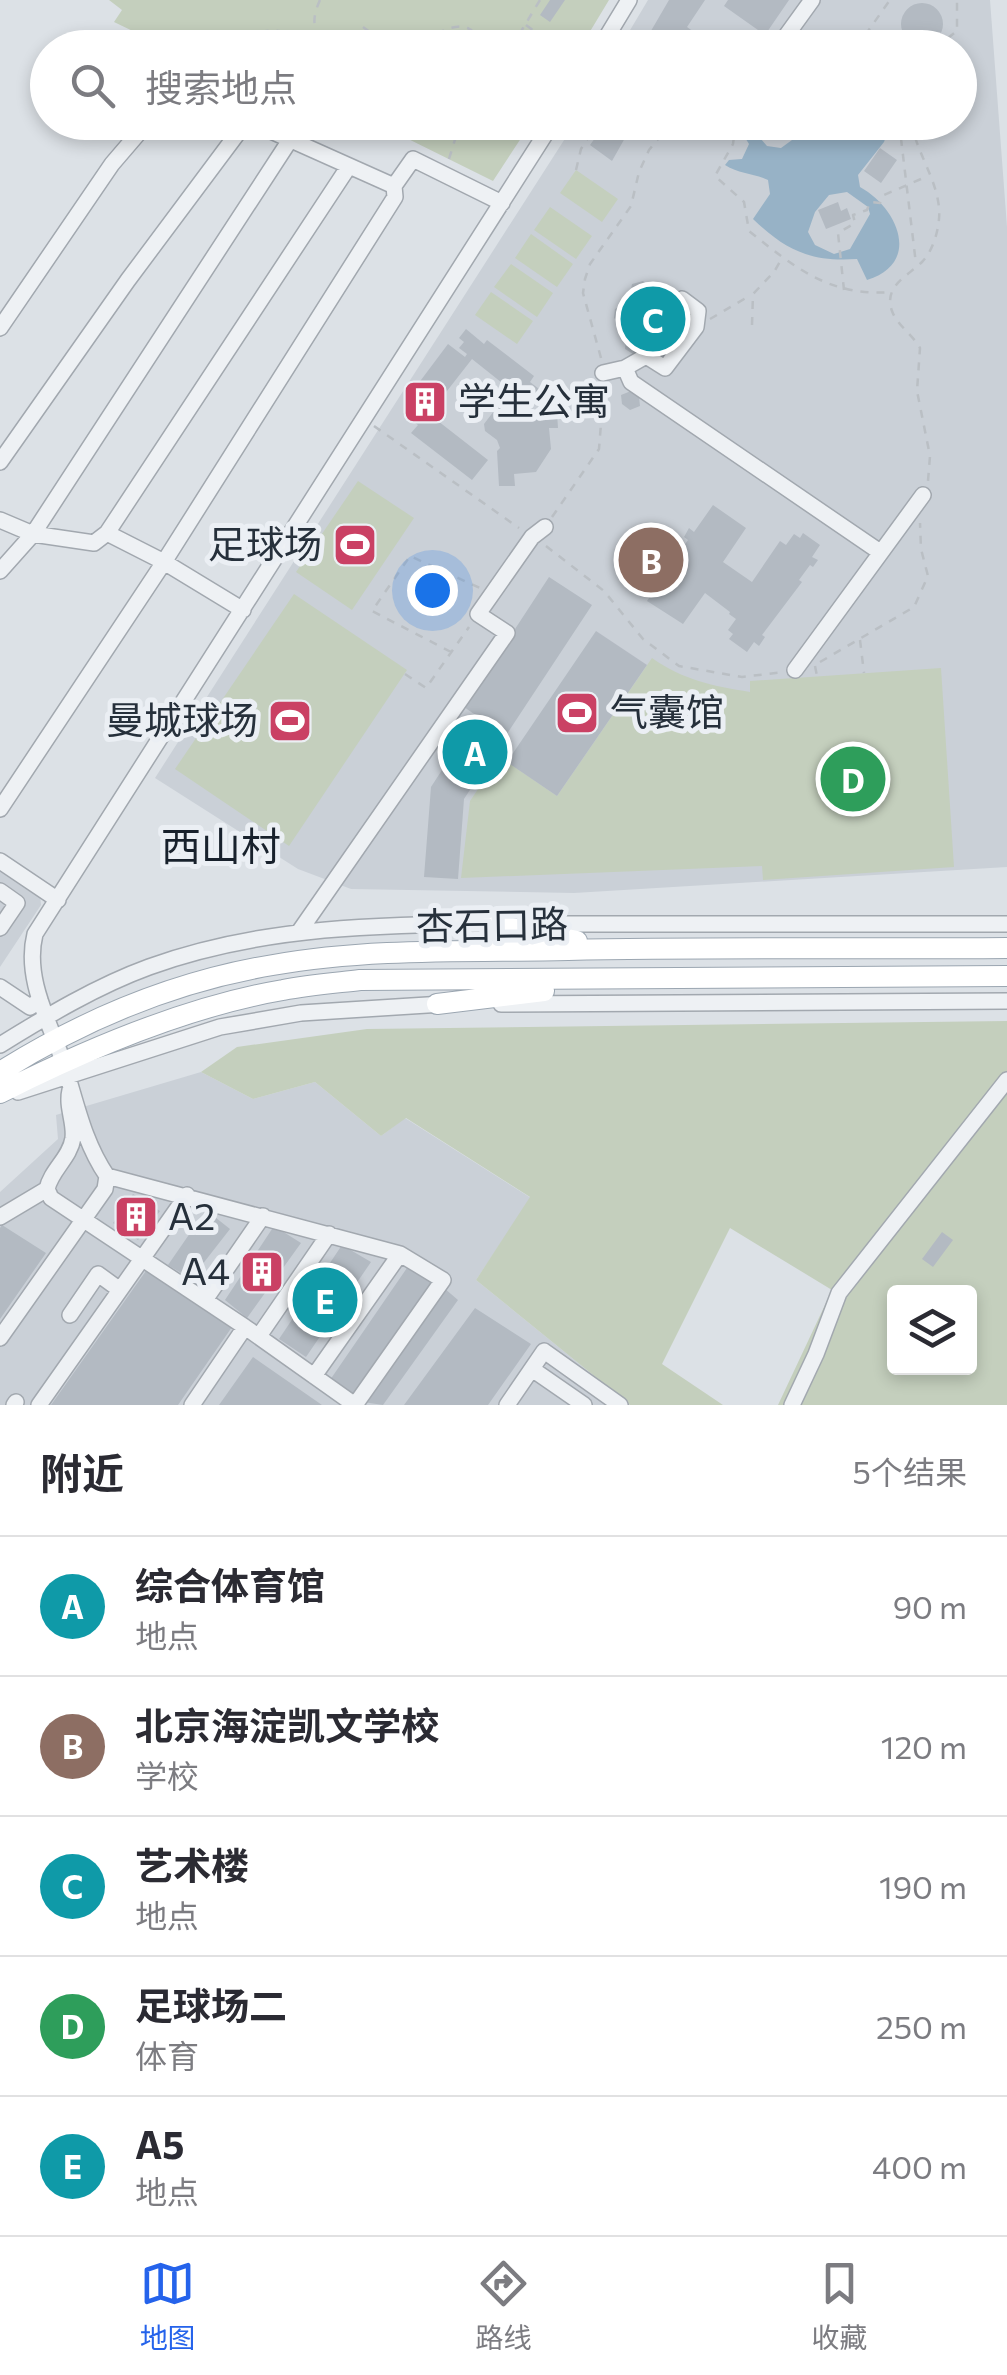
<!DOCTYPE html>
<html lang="zh">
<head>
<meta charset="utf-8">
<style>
	:root { --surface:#fff; --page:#f7f7f7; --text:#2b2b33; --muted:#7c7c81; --line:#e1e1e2; --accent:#2563eb }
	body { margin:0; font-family:Commissioner,"Noto Sans SC",sans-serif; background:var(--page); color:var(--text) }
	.controls { position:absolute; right:30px; bottom:30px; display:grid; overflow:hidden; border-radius:10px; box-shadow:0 5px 15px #0003 }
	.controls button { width:90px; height:90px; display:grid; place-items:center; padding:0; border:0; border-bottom:2px solid var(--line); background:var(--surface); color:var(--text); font:50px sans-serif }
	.you { position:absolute; left:432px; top:590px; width:35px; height:35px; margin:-25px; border:8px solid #fff; border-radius:50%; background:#1a73e8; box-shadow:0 0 0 15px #1a73e833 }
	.badge { display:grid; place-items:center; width:65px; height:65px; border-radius:50%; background:var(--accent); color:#fff; font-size:32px; font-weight:700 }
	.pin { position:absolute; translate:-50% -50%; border:5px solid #fff; box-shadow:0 2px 10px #0006 }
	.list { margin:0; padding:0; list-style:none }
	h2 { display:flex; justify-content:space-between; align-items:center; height:130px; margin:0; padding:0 40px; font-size:42px }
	h2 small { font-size:32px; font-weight:400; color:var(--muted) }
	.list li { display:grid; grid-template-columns:65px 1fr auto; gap:30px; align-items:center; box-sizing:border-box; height:140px; padding:0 40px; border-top:2px solid var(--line) }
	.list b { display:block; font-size:38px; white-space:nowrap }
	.list p { margin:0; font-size:32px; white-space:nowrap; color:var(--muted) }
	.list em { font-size:32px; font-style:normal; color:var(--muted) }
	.icon { flex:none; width:55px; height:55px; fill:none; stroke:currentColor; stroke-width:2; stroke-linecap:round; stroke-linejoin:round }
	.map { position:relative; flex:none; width:1007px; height:1405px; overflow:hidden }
	.search { position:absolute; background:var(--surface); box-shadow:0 5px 15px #0003; left:30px; right:30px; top:30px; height:110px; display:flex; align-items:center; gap:25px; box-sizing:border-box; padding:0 35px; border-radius:55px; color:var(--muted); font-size:38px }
	.sheet { height:830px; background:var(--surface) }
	nav { display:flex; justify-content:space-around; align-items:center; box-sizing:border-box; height:140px; border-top:2px solid var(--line); background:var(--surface); font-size:28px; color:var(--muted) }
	nav a { display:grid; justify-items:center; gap:5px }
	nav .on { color:var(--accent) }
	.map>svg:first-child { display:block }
	.built { fill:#cad0d7 }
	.green { fill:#c4cfbd; fill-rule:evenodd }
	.water { fill:#97b2c6; fill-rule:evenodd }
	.building { fill:#b3bac2 }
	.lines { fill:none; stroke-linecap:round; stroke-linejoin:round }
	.minor-casing { stroke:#a2a8af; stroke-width:18 }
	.major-casing { stroke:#9ba6b1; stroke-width:22 }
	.path { stroke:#babfc4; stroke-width:2.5; stroke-dasharray:8 8; stroke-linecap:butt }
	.minor { stroke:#eef1f4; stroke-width:15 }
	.major { stroke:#fff; stroke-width:20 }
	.labels { text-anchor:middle; stroke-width:10; stroke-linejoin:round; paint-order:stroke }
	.poi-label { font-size:38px; fill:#26303b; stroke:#ebeff4; text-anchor:start }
	.street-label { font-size:38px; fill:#26303b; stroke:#ebeff4 }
	.neighbourhood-label { font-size:40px; fill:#18212c; stroke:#ebeff4 }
</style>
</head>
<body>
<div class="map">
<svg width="1007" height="1405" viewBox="0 0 1007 1405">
	<rect width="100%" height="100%" fill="#dce1e6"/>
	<path class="built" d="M 648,0 L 990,0 L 1007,227 L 1007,867 L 574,893 L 351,889 L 298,869 L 155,778 L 575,123 L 960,122 L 960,48 L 620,47 Z
		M 0,867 L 40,894 L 41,905 L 0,967 Z
		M 201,1072 L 253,1099 L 315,1082 L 381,1136 L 405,1118 L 531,1198 L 476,1280 L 630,1405 L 0,1405 L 0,1192 L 58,1139 L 56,1115 Z"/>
	<path class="green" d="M 109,0 L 609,0 L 580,48 L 166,47 L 114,22 L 122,10 Z
		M 376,123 L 531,123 L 493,181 Z
		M 576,170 L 618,199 L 602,222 L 560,193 Z
		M 550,207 L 592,236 L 576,259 L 534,230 Z
		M 531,234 L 573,264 L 557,287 L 515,258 Z
		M 511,264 L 553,293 L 537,317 L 494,287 Z
		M 491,292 L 533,321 L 517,344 L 475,315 Z
		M 358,481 L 414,518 L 352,610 L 296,572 Z
		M 294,594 L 407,670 L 289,846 L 175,769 Z
		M 652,658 C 683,680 713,686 750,692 L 750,681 L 941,668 L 954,867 L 763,880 L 762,866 L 461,878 L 470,801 L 500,757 L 557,796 Z
		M 1007,1021 L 1007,1405 L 778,1405 L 832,1290 L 730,1228 L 662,1364 L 723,1405 L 630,1405 L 476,1280 L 530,1197 L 406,1118 L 381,1136 L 315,1082 L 253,1099 L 201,1072 L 237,1047 L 367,1029 ZM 894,1292 L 970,1292 L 970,1368 L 894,1368 Z"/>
	<path class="water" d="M 781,123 L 891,123 L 884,142 L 858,175 L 860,187 C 898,208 922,263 867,280 L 857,259 C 811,262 786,251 753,219 L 770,194 L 768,180 C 753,173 739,174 725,165 L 729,160 L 742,159 L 749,144 L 744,136 L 753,130 L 767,146 L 781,148 L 792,140 L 794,131 ZM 847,192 L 868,207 L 870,214 L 850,249 L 834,254 L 815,245 L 808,232 L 815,212 L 829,195 Z"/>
	<path class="building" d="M 550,0 L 565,0 L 550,22 L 540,15 Z
		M 669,0 L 705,0 L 687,27 L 708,42 L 704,48 L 641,48 Z
		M 728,0 L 789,0 L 765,35 L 724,6 Z
		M901 24a21 21 0 1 1 42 0a21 21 0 1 1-42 0Z
		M 597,122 L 634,122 L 612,161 L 590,145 L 603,127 Z
		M 880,148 L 897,160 L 881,183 L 864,171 Z
		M 838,202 L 841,211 L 847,208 L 851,219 L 826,229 L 818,210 Z
		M 643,281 L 650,287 L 650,294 L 661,300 L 661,291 L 669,286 L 678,291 L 678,301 L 671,307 L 674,315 L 683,313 L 692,320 L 682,334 L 673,328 L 671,333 L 664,337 L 674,344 L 673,354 L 663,358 L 654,351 L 655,343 L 643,342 L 641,351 L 633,354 L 625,349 L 626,339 L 634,335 L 629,325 L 623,326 L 614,318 L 615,309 L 625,305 L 633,311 L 633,305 L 638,301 L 630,295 L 632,284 Z
		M 466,329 L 484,344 L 487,340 L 534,376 L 530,382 L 543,392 L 533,405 L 522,397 L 524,394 L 519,390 L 516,394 L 472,359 L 429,414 L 488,460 L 472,480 L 411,433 L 418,425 L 403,414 L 414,400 L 409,396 L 448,344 L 465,357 L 467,354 L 459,348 L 464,342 L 459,338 Z
		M 631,391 L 639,397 L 640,406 L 630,410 L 622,404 L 621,395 Z
		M 504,406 L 517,417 L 557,413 L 558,428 L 549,428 L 551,449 L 536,472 L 514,474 L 515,486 L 499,486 L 497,451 L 500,448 L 497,440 L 485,431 L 484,424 L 497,407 Z
		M 713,505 L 746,528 L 723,562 L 752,582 L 780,541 L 786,545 L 794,534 L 800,538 L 803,533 L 820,545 L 812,557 L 818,560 L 813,567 L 810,565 L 799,580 L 802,582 L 762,635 L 765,637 L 759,646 L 754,642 L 747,652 L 729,639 L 733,634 L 728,630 L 736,619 L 729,614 L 730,612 L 705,593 L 683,624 L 647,601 L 669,569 L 662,565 L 667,557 L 673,561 L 688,540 L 684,537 L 689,528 L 694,532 Z
		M 549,577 L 592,605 L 464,799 L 458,879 L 424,877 L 431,787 L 477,716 L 464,707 Z
		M 596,631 L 647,665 L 557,796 L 507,762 Z
		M 133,1194 L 160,1211 L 138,1240 L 113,1223 Z
		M 206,1210 L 230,1229 L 191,1279 L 168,1265 Z
		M 2,1225 L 46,1253 L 0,1319 L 0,1228 Z
		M 274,1226 L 301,1243 L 247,1318 L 225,1300 Z
		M 942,1232 L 953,1240 L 933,1267 L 922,1259 Z
		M 342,1245 L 371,1262 L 306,1357 L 279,1339 Z
		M 409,1265 L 435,1282 L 354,1396 L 330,1380 Z
		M 148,1268 L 232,1327 L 178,1405 L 51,1405 Z
		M 444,1288 L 458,1300 L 383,1405 L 363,1402 Z
		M 475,1308 L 531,1344 L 488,1405 L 404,1405 Z
		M 253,1357 L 322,1405 L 219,1405 Z"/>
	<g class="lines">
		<defs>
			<path id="minor" d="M 600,48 L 629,0
				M 803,48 L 786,36 L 812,0
				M 251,122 L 394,186
				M 0,328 L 112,164 L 148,122
				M 625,368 L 646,356 L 665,368 L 696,327 L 698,311 L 682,299
				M 603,373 L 625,368 L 631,382 L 880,552
				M 0,462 L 128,280 L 246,122
				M 0,520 L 33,534 L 94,543 L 107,533 L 164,562 L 243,610
				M 107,533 L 349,166
				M 0,571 L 33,534 L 290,140
				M 795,670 L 923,495
				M 0,809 L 164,562 L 395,197 L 394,186 L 413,159 L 502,203
				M 0,861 L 58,900
				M 0,891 L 17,903 L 0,928
				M 526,924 L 1007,924
				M 299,932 L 507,633 L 478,614 L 532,537 L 545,527
				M 0,987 L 30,1007 L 40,1000
				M 501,1004 L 1007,1001
				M 0,1045 C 47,1016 97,986 149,967 C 262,926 384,924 503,924
				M 18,1092 L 220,1027 L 301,1013 L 443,1004
				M 47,1189 L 51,1198 L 245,1327
				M 0,1217 L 47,1189 C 51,1170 70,1158 73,1138 C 75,1122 66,1107 70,1090
				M 205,1300 L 263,1216
				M 70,1315 L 98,1274 L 120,1290
				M 259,1336 L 329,1234
				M 0,1338 L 105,1189 L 107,1176
				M 532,1369 L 584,1405
				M 314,1376 L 400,1254 L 107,1176 C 83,1141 76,1101 63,1061 C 49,1021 24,978 35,934 L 553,122
				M 14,1405 L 16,1402
				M 39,1405 L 187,1195
				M 192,1405 L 245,1327 L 355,1405
				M 355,1405 L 443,1280 L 400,1254
				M 507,1405 L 544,1351 L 620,1405
				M 792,1405 L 816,1354 L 839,1293 L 1007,1080"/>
			<path id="major" d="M 492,924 L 577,941
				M 437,1004 L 544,991
				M 0,1072 C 83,1020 176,981 273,965 C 370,948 470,952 568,950 C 714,947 861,949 1007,948
				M 0,1093 C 85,1050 189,1006 283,990 C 308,985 334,983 360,980 L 1007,976"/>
		</defs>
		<use href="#minor" class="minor-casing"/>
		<use href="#major" class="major-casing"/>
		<path class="path" d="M 320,0 C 311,20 312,32 329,48
			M 526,25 L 557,48
			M 363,27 L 384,42 L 404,48
			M 233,48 C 268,19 287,32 325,45
			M 408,48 C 429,43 470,2 480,48
			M 511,48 L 540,0
			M 856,48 L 890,0
			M 935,48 L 957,31 L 957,0
			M 432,122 L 454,131 L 479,122
			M 736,122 L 733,144 L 715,176 L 744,202 L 749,231 C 794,267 830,297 891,292
			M 899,122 L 916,264
			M 911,122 C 917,155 942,186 939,219 C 938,233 932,252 922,262 C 908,276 883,286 892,311 C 897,325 913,335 920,348 L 917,391 L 930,456 L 928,481
			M 449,159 L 458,130 L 455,122
			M 576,170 L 581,149 L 598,122
			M 844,290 L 838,233 L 855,223 L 853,215 L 867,210 L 870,202 L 880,203 L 884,195 L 928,176
			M 710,319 L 751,295
			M 752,325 L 753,294 L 774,272 L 782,258
			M 601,358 L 583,293 L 585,279 L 590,264 L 631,206 L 639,172 L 649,150 L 672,122
			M 374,426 L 519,528
			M 552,517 L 599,449 L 604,385
			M 546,546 L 604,591 L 643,639 L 679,666 L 742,677 L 784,672
			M 860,640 L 864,673
			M 451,652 L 372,611 L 410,556 L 482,589
			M 820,662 L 914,607 L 928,576 L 921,549 L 920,523
			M 815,666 L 817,676
			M 405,674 L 426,688 L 469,627"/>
		<use href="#minor" class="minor"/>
		<use href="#major" class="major"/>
	</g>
	<defs>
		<symbol id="building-square" viewBox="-11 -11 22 22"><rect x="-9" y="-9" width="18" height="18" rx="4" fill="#ca4164" stroke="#ebeff4"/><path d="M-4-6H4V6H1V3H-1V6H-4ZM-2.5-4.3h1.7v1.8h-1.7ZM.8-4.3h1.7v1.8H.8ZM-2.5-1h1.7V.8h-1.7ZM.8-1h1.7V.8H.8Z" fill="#fff"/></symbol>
		<symbol id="stadium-square" viewBox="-11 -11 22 22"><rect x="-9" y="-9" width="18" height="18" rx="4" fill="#ca4164" stroke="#ebeff4"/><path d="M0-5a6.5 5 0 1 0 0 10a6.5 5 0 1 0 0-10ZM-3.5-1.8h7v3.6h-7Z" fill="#fff"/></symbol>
	</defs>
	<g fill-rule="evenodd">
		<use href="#building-square" x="400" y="377" width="50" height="50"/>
		<use href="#stadium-square" x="330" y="520" width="50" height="50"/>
		<use href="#stadium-square" x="552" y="688" width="50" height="50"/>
		<use href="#stadium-square" x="265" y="696" width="50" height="50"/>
		<use href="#building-square" x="111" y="1192" width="50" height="50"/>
		<use href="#building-square" x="237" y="1247" width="50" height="50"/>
	</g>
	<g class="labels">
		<g class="poi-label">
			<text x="458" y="415">学生公寓</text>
			<text x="322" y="558" text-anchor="end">足球场</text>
			<text x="610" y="726">气囊馆</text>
			<text x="258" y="734" text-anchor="end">曼城球场</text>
			<text x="168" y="1230">A2</text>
			<text x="230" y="1285" text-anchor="end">A4</text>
		</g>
		<g class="street-label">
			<text transform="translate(492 926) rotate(-1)" y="13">杏石口路</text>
		</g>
		<g class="neighbourhood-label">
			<text x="221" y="861">西山村</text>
		</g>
	</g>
</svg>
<div class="controls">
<button><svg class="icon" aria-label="layers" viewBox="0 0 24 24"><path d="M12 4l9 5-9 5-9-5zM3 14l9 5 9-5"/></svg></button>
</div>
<div class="you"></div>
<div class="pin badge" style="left:475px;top:752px;background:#0f9aa8">A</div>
<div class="pin badge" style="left:651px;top:560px;background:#8d6e63">B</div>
<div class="pin badge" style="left:653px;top:319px;background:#0f9aa8">C</div>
<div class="pin badge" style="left:853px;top:779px;background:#2e9e5b">D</div>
<div class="pin badge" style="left:325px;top:1300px;background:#0f9aa8">E</div>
<div class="search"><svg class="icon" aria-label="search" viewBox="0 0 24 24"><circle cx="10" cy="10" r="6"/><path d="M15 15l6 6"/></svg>搜索地点</div>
</div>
<section class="sheet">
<h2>附近<small>5个结果</small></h2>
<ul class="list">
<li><span class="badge" style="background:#0f9aa8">A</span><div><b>综合体育馆</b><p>地点</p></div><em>90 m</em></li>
<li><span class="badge" style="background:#8d6e63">B</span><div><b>北京海淀凯文学校</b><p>学校</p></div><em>120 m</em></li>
<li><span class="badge" style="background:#0f9aa8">C</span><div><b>艺术楼</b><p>地点</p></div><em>190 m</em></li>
<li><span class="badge" style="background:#2e9e5b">D</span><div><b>足球场二</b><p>体育</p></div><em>250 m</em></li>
<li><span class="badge" style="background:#0f9aa8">E</span><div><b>A5</b><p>地点</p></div><em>400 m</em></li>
</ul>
</section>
<nav>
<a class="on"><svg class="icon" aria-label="map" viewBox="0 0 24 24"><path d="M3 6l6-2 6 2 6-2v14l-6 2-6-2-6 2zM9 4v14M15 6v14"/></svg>地图</a>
<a><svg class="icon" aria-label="directions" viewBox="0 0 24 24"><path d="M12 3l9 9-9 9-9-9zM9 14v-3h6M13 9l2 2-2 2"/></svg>路线</a>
<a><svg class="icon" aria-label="saved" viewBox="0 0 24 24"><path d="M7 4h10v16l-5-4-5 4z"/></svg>收藏</a>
</nav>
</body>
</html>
